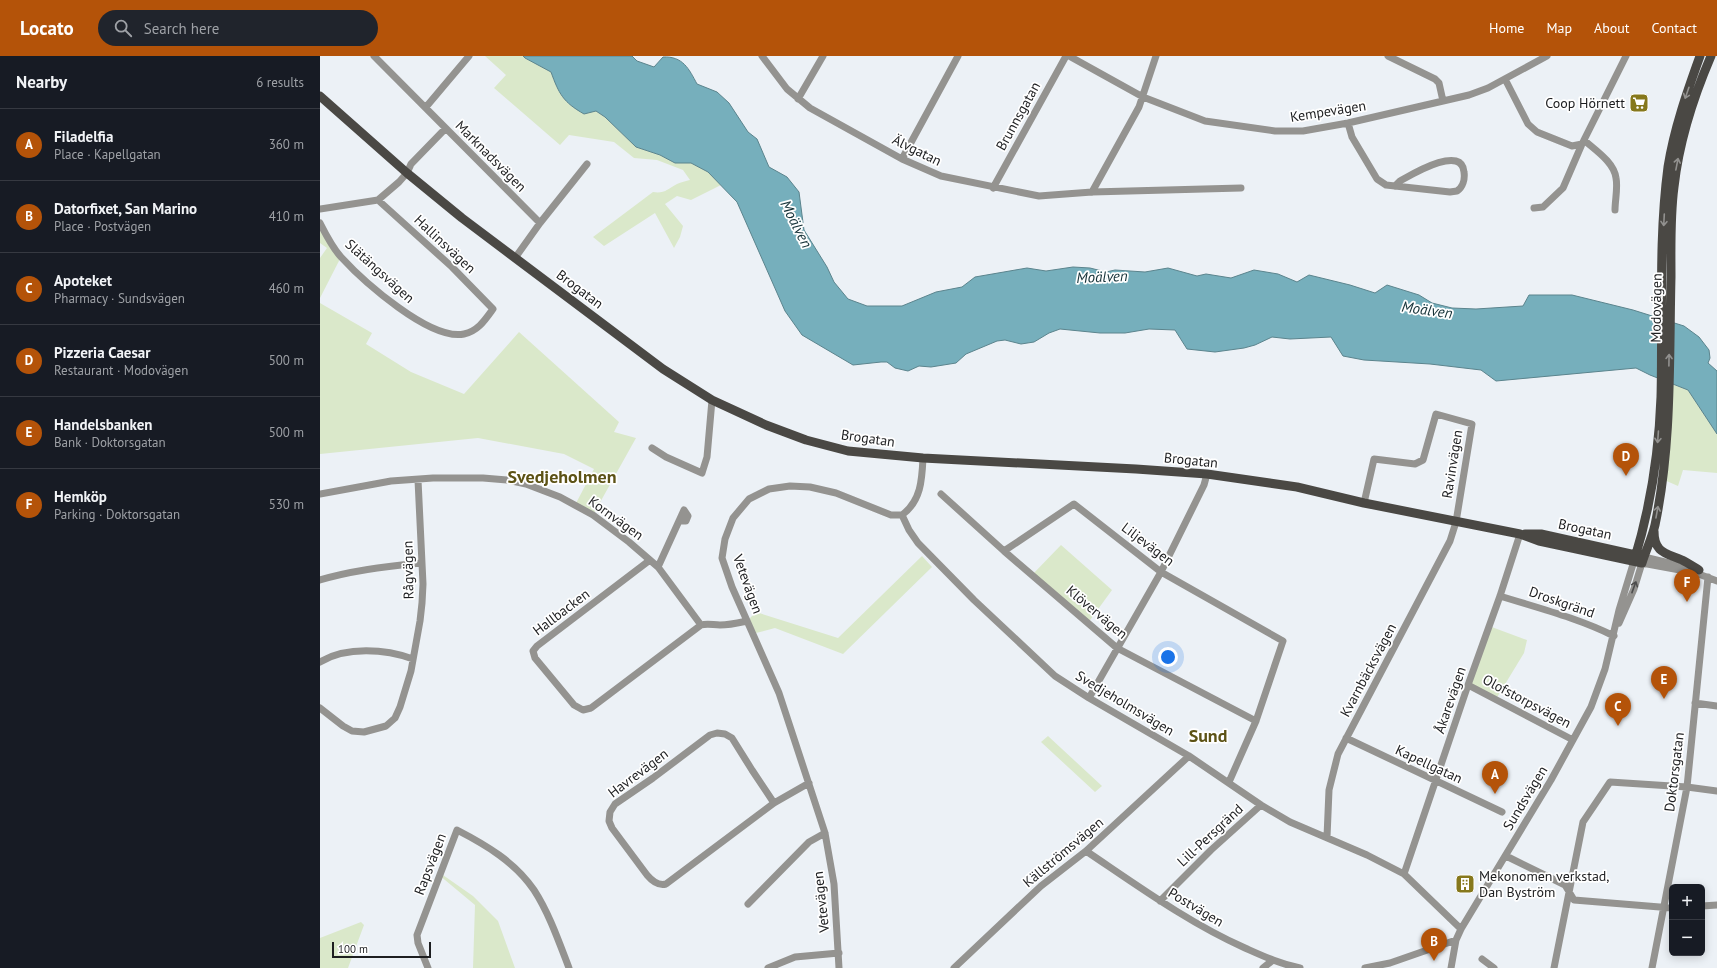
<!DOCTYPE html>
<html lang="en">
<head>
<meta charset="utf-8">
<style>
	:root { --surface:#171b24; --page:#20242c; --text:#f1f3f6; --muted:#9ea1a6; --line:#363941; --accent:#b45309 }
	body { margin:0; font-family:"PT Sans",sans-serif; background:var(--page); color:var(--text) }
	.controls { position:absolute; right:12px; bottom:12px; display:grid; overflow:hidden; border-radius:6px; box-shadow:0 2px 10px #0003 }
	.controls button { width:36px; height:36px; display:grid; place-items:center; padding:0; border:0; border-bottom:1px solid var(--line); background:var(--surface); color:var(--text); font:20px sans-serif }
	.scale { position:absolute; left:12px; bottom:10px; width:99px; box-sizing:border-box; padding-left:4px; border:2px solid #1d1e20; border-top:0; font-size:11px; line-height:14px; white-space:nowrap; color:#1d1e20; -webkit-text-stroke:3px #fff; paint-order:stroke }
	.you { position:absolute; left:848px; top:601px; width:14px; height:14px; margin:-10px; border:3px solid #fff; border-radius:50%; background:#1a73e8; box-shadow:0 0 0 6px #1a73e833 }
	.badge { display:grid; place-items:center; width:26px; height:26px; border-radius:50%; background:var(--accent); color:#fff; font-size:13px; font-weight:700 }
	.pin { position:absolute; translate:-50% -33px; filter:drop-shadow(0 1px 2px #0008) }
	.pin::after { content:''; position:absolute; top:21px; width:14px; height:12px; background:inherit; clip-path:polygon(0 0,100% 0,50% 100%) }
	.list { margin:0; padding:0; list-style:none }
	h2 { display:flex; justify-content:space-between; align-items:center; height:52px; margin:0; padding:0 16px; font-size:17px }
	h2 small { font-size:13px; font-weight:400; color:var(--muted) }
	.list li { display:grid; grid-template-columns:26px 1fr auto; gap:12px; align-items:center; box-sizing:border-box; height:72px; padding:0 16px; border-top:1px solid var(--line) }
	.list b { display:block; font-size:15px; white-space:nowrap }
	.list p { margin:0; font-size:13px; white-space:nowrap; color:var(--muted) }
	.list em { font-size:13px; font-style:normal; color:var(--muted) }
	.icon { flex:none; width:22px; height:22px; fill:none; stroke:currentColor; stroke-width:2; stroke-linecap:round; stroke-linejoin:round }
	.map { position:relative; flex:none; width:1397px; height:912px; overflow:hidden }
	header { display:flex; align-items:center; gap:24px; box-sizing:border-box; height:56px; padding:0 20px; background:var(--accent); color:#fff }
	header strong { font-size:19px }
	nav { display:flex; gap:22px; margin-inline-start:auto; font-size:14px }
	.search { width:280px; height:36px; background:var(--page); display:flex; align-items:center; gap:10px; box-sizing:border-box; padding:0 14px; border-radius:22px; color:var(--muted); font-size:15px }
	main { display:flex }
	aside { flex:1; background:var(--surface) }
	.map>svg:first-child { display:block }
	.green { fill:#dae8ca }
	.water { fill:#76afbc; stroke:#5b848d }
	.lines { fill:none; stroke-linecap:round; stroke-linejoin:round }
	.minor { stroke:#949390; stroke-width:7 }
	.major { stroke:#4a4844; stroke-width:9 }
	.oneway { stroke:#92918f }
	.oneway2 { stroke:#4d4d4d }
	.labels { text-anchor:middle; stroke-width:3.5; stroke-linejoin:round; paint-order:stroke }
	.poi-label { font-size:14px; fill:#1d1e20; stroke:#fff; text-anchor:end }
	.street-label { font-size:14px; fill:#1d1e20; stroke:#fff }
	.water-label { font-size:15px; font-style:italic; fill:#143137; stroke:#fff }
	.district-label { font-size:18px; font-weight:bold; fill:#5c5215; stroke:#fff }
</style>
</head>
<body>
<header>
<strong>Locato</strong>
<div class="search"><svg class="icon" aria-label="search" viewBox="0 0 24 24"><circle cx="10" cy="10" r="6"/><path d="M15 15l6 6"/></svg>Search here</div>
<nav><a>Home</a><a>Map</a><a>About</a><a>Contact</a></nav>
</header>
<main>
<aside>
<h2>Nearby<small>6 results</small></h2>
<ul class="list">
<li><span class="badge">A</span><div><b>Filadelfia</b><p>Place · Kapellgatan</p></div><em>360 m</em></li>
<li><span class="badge">B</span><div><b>Datorfixet, San Marino</b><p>Place · Postvägen</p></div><em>410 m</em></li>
<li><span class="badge">C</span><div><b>Apoteket</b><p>Pharmacy · Sundsvägen</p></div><em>460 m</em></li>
<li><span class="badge">D</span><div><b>Pizzeria Caesar</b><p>Restaurant · Modovägen</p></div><em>500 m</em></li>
<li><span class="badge">E</span><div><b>Handelsbanken</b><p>Bank · Doktorsgatan</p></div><em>500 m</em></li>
<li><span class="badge">F</span><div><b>Hemköp</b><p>Parking · Doktorsgatan</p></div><em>530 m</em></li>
</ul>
</aside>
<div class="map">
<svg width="1397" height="912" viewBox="0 0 1397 912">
	<rect width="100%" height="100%" fill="#ecf1f6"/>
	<path class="green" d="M 165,0 L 203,0 L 205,2 L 231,16 C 239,38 243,46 264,58 L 276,55 L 285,61 L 316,91 L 340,99 L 355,107 L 371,107 L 388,116 L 401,129 L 371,144 L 357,140 L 345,148 L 363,170 L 360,181 L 354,192 L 335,157 L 284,190 L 273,181 L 333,136 C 344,138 348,133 357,128 C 361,126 366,125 370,124 L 363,114 L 337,104 L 314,102 L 294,86 L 249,79 L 240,89 L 174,32 L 186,19 Z
		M 0,167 L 21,201 L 0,242 L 0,202 L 7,192 L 0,187 Z
		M 0,247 L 52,277 L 46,288 L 91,316 L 144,338 L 199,276 L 299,366 L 294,376 L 316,382 L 273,459 L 255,449 L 274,413 L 244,398 L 158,382 L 0,398 Z
		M 1349,327 L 1368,334 L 1397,378 L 1397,417 L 1363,414 L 1358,430 L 1342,423 Z
		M 741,489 L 792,534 L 768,567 L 712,519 Z
		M 602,500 L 612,511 L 523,598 L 455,572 L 436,577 L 429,563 L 436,556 L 518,582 Z
		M 1169,570 L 1207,584 L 1204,597 L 1176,643 L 1148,629 Z
		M 728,680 L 782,730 L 775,736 L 721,686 Z
		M 120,817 L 153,840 L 178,865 L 195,912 L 153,912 L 155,849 L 119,819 Z
		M 41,866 L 44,869 L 28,912 L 0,912 L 0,882 Z"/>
	<path class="water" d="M 203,0 L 312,0 L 317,5 L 334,11 L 343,1 C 363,0 369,13 377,28 L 397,36 L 409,47 L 428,76 L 437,83 L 449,111 L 467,121 L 479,136 L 484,174 L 507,211 L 514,226 L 528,243 L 547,250 L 582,250 L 616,236 L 642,231 L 655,221 L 707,212 L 726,215 L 753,211 L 770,212 L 786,216 L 795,214 L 825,216 L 848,212 L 877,220 L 886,218 L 911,222 L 934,214 L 958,218 L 977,226 L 989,219 L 1030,229 L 1055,237 L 1067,229 L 1099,239 L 1112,247 L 1132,252 L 1156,253 L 1203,250 L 1209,239 L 1252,239 L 1313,254 L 1364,270 L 1379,281 L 1389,294 L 1390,302 L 1388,307 L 1397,315 L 1397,378 L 1368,334 L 1330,319 L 1316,312 L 1176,325 L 1161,314 L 1110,308 L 1044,304 L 1023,300 L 1011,281 L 970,283 L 952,281 L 935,289 L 924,292 L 895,296 L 867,293 L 855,274 L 829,273 L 805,277 L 780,277 L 740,273 L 729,277 L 714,286 L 701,288 L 685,284 L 677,285 L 646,298 L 636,307 L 611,311 L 599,310 L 588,315 L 575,312 L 567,306 L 561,306 L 533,309 L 482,279 L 465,255 L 417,146 L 388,116 L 371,107 L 355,107 L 340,99 L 316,91 L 285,61 L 276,55 L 264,58 C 243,46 239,38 231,16 L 205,2 Z"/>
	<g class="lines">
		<path class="minor" d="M 54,0 L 220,167
			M 442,0 L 467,33 L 490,52 L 582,103 L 621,120 L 719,140 L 772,136 L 921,132
			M 749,0 L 823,41 L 885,65 L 955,75 L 983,75 L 1028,67 L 1149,39 L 1168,32 L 1227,0
			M 1068,0 L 1115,23 L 1119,27 L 1123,45
			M 1185,23 L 1208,68 L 1217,76 L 1252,90 L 1262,88
			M 478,43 L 503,0
			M 106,51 L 149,0
			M 1028,67 L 1032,81 L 1057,123 L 1066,129 L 1075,130 L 1130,136 L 1137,135 C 1143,131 1145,123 1144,116 C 1142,88 1091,119 1080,125 L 1075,130
			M 1264,84 C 1275,94 1294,106 1296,122 C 1298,132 1295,144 1295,154
			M 582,103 L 638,0
			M 673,132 L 746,0
			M 772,136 L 819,51 L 836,0
			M 1214,152 L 1223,151 L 1243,132 L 1262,88 L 1306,0
			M 0,153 L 58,144 L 79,126 L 87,117 L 91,108 L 125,73
			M 0,167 C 6,179 12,191 21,201 C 43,225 110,285 144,278 C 158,275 165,264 173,253 L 132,211 L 58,144
			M 195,202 L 220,167 L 267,108
			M 332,392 L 346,401 L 382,417 L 387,401 L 392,344
			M 603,402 C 602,424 601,445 582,459 L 589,474 L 598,487 L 654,544 L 735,620 L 769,642 L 869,700 L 941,749 L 970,766 L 1047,799 L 1084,818 L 1141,873
			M 0,438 L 71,425 L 113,422 L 163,422 L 187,424 L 206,428 L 240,441 L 273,459 L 309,486 L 338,511 L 381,569 C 388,567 393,569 400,569 C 410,569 418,567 427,565
			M 621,438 L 684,495 L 797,592 L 936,665
			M 684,495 L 754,448 L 841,516 L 963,585 L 936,665 L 909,726
			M 1324,501 L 1370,512
			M 330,504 L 217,590 L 213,595 L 215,602 L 254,649 L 263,654 L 271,652 L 381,569
			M 338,511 L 364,454 L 368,460 L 366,465 L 359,465
			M 0,524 C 33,514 67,510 101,507
			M 1180,540 C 1218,552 1258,562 1294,580
			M 1299,567 L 1314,533 L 1322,507 L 1376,517 L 1397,525
			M 0,606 C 26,590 66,593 93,603
			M 1148,629 L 1253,684
			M 769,642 L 841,516 L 884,429 L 887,418
			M 1375,647 L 1397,650
			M 0,652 L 23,670 L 32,675 L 44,676 L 66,670 L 75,662 L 80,651 L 91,615 L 100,565 L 102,547 L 103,528 L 98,424
			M 1026,682 L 1182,756
			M 454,747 L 432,714 L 412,682 L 405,678 L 397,677 L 390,679 L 333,722 L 295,748 L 290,756 L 289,765 L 292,772 L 327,819 C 332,825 338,830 346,828 L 454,747 L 489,727
			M 1007,781 L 1009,734 L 1018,698 L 1130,485 L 1136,466 L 1152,368 L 1116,358 L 1103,404 L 1095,408 L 1054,403 L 1044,447
			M 766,795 C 818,830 869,867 925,892 C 943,900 960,908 980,912
			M 1186,800 L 1245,829 L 1254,844 L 1352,852
			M 1084,818 L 1148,629 L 1180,540 L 1200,478
			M 840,845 L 891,794 L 941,749
			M 428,848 L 489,786 L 505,777
			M 1382,850 L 1397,849
			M 1162,903 L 1174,912
			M 108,912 L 98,887 L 97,879 L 137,774 C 166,789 195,806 214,834 C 229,857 239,886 249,912
			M 448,912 L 475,901 L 519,897
			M 519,912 L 514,828 L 505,777 L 459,637 L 412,531 L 402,502 L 405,483 L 413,462 L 429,443 L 449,433 L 470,430 L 490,431 L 516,437 L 571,459 L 582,459
			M 634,912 L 721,830 L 766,795 L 869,700
			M 943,912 L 953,904
			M 1045,912 L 1070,907 L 1136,884
			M 1131,912 L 1136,884 L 1141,873 L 1231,724 L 1271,651 L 1285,613 L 1299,554 L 1314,505
			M 1234,912 L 1263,766 L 1290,726 L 1367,731 L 1397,735
			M 1332,912 L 1367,731 L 1388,521"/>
		<path class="major" d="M 0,40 L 87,117 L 142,162 L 343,313 L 392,344 L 446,369 L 486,384 L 528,395 L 603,402 L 816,413 L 887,418 L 977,431 L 1044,447 L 1200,478 L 1219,485 L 1322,507 C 1326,494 1332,482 1335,469 C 1352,388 1349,304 1351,221 C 1351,191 1350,161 1354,131 C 1359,85 1373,42 1391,0
			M 1334,475 C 1334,497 1346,497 1362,504 C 1368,507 1374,511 1379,514
			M 1205,478 L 1221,478 L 1320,500
			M 1314,505 C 1330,453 1339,396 1341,341 C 1343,265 1338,186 1348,111 C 1354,73 1367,36 1380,0"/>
	</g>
	<defs><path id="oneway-shaft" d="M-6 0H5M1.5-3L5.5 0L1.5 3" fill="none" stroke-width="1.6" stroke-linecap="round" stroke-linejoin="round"/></defs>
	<g class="oneway">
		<use href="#oneway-shaft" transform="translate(1367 37) rotate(109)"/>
		<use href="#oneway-shaft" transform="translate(1357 108) rotate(-79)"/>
		<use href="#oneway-shaft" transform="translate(1344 164) rotate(93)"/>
		<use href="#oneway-shaft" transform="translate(1349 304) rotate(-89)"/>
		<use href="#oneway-shaft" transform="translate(1338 381) rotate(94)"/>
		<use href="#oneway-shaft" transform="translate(1337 456) rotate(-80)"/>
	</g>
	<use class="oneway2" href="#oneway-shaft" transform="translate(1314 531) rotate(-70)"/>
	<defs>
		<symbol id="supermarket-square" viewBox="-11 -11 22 22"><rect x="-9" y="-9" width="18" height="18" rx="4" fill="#86781c" stroke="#fff"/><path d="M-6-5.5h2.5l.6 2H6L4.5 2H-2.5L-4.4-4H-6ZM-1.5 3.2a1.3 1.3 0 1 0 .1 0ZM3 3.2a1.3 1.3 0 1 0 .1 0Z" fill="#fff"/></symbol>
		<symbol id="building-square" viewBox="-11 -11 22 22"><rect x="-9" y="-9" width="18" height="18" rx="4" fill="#86781c" stroke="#fff"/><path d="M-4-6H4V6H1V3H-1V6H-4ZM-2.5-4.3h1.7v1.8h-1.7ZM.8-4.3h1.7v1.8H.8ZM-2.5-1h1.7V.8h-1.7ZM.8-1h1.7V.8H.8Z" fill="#fff"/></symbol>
	</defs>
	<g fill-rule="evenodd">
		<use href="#supermarket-square" x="1308" y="36" width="22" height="22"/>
		<use href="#building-square" x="1134" y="817" width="22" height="22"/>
	</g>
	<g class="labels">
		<g class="poi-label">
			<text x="1305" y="52">Coop Hörnett</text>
			<text x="1159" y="825" text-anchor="start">Mekonomen verkstad,<tspan x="1159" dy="16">Dan Byström</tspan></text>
		</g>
		<g class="street-label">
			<text transform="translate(1008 55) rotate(-9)" y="5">Kempevägen</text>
			<text transform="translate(698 60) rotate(-61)" y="5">Brunnsgatan</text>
			<text transform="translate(597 94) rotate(26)" y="5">Älvgatan</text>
			<text transform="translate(171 100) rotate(45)" y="5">Marknadsvägen</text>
			<text transform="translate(125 188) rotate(43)" y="5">Hallinsvägen</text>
			<text transform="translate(60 215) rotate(42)" y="5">Slätängsvägen</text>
			<text transform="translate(260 233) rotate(37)" y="5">Brogatan</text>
			<text transform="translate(1336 252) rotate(-89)" y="5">Modovägen</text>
			<text transform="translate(548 382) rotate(8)" y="5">Brogatan</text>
			<text transform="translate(871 404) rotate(6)" y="5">Brogatan</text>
			<text transform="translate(1132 408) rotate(-81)" y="5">Ravinvägen</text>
			<text transform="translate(296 462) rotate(36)" y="5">Kornvägen</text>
			<text transform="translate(1265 473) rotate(12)" y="5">Brogatan</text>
			<text transform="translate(828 488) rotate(37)" y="5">Liljevägen</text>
			<text transform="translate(88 514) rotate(-91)" y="5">Rågvägen</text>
			<text transform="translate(428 528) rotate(70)" y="5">Vetevägen</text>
			<text transform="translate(1242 546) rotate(19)" y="5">Droskgränd</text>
			<text transform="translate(241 556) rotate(-37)" y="5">Hallbacken</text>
			<text transform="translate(777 556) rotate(40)" y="5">Klövervägen</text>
			<text transform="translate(1048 614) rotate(-62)" y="5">Kvarnbäcksvägen</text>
			<text transform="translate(1130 644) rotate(-71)" y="5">Åkarevägen</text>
			<text transform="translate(1207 645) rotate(28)" y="5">Olofstorpsvägen</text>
			<text transform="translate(805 647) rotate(31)" y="5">Svedjeholmsvägen</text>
			<text transform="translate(1109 708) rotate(25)" y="5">Kapellgatan</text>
			<text transform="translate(1354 716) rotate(-83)" y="5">Doktorsgatan</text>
			<text transform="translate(318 717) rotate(-37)" y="5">Havrevägen</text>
			<text transform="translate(1205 742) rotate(-59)" y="5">Sundsvägen</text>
			<text transform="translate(890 779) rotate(-43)" y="5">Lill-Persgränd</text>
			<text transform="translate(743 796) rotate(-40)" y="5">Källströmsvägen</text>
			<text transform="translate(110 808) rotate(-69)" y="5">Rapsvägen</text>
			<text transform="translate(501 846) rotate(-96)" y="5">Vetevägen</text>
			<text transform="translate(876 851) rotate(31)" y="5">Postvägen</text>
		</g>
		<g class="water-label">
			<text transform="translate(476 168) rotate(63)" y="5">Moälven</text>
			<text transform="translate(782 221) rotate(-2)" y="5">Moälven</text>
			<text transform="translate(1107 254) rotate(8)" y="5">Moälven</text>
		</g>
		<g class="district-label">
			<text x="242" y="427">Svedjeholmen</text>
			<text x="888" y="686">Sund</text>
		</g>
	</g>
</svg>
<div class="controls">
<button>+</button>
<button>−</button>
</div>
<div class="scale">100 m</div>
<div class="you"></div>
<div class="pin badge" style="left:1175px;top:738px">A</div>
<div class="pin badge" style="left:1114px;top:905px">B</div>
<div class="pin badge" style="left:1298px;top:670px">C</div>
<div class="pin badge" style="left:1306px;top:420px">D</div>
<div class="pin badge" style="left:1344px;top:643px">E</div>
<div class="pin badge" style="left:1367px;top:546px">F</div>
</div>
</main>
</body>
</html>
